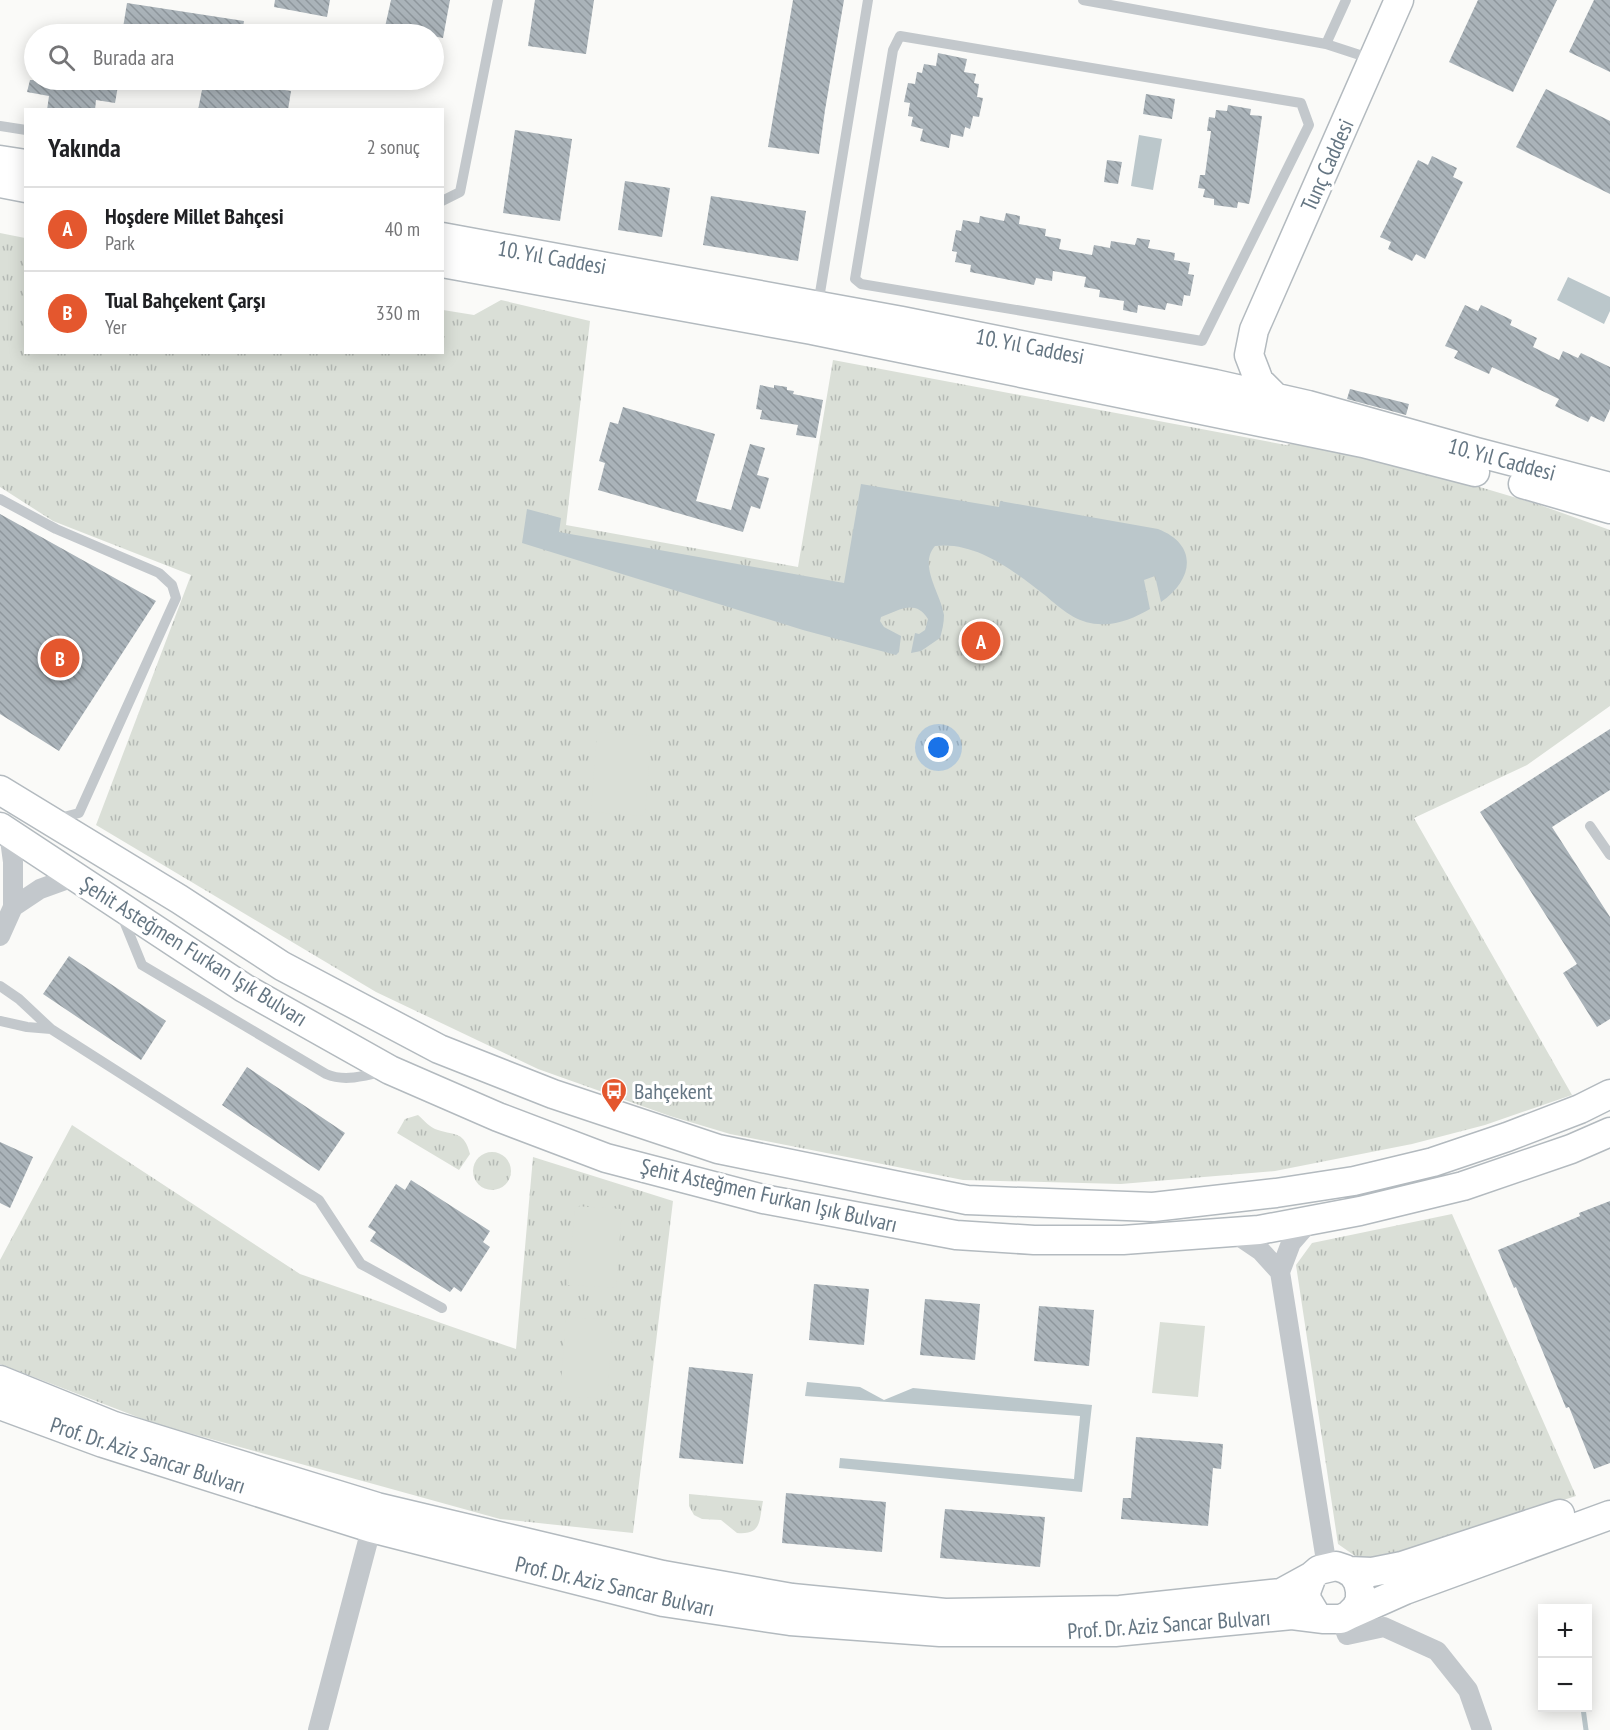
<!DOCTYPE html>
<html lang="tr">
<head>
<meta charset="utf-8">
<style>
	:root { --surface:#fff; --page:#f2f2f2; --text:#202124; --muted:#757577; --line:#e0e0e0; --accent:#e4572e }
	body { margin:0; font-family:"PT Sans Narrow",sans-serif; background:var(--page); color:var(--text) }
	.controls { position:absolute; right:18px; bottom:18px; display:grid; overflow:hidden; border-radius:0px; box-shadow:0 3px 15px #0003 }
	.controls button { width:54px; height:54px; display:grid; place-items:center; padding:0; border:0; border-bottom:2px solid var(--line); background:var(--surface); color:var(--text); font:30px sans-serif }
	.you { position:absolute; left:939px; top:748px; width:21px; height:21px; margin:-15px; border:4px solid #fff; border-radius:50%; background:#1a73e8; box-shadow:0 0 0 9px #1a73e833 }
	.badge { display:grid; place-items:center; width:39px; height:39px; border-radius:50%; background:var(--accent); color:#fff; font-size:20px; font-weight:700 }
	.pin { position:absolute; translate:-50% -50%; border:3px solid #fff; box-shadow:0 2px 6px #0006 }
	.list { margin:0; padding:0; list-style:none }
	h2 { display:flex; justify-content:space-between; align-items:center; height:78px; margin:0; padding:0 24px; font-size:26px }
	h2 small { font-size:20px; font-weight:400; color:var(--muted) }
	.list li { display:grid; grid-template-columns:39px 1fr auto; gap:18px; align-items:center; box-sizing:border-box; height:84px; padding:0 24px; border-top:2px solid var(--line) }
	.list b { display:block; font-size:22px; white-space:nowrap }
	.list p { margin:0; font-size:20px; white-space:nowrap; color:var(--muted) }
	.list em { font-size:20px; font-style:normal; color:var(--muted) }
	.icon { flex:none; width:33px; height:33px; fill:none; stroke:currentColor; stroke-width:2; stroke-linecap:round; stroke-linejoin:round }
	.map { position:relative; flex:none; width:1610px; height:1730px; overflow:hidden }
	.search { position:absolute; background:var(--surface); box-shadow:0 3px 15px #0003; left:24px; top:24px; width:420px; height:66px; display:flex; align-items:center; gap:15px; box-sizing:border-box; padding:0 21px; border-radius:33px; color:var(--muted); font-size:22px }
	.panel { position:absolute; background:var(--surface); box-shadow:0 3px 15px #0003; left:24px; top:108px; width:420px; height:246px; border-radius:0px }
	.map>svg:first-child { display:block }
	.grass { fill:url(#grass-tufts) }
	.garden { fill:#dadfd7 }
	.water { fill:#bbc7cb }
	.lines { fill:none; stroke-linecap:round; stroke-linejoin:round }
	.stream { stroke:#bbc7cb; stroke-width:5 }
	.building { fill:url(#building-back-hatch) }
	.secondary-casing { stroke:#b3babf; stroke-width:31 }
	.lane { stroke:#c3c8cc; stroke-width:10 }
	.street { stroke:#c3c8cc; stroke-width:20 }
	.secondary { stroke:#fff; stroke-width:28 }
	.labels { text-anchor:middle; stroke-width:6; stroke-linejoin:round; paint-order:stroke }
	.street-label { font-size:22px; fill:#657683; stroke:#fff }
	.poi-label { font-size:22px; fill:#657683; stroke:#fff; text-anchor:start }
</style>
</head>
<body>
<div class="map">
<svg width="1610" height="1730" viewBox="0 0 1610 1730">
	<defs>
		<pattern id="grass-tufts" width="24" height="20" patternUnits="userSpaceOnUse" patternTransform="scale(1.5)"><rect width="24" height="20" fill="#dadfd7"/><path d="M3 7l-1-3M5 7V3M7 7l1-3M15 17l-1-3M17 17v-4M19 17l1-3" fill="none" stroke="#b4b9b4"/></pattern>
		<pattern id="building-back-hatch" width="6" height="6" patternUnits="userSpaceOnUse" patternTransform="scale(1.5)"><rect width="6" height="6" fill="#aab3b9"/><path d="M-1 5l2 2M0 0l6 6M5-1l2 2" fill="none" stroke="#8e969c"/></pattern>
	</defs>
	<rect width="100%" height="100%" fill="#fafaf8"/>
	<path class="grass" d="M 0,233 L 25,238 L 26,352 L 442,352 L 443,310 L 474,315 L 501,300 L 590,321 L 566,525 L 798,567 L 833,360 L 1286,445 L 1315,438 L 1537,504 L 1610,530 L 1610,706 L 1527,765 L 1414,818 L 1572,1095 L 1485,1125 L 1412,1144 L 1275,1171 L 1121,1184 L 963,1180 L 730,1134 L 670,1116 L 538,1069 L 376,992 L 96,825 L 191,575 L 53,521 L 0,487 Z
		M 418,1115 C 424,1120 430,1128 438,1130 C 456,1136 464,1131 470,1154 L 459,1170 L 397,1133 L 405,1119 Z
		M 72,1125 L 300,1274 L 516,1349 L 533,1157 L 673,1201 L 633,1533 L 500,1519 L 153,1423 L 0,1364 L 0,1260 Z
		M473 1171a19 19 0 1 1 38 0a19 19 0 1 1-38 0Z
		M 1452,1214 L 1576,1496 L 1365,1563 L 1338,1544 L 1296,1265 L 1312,1243 Z
		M 689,1494 L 763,1501 C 759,1521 762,1535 737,1533 L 721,1520 L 702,1519 L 694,1515 L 689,1506 Z"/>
	<path class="garden" d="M 597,732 L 651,736 L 645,816 L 591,812 Z
		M 575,1206 L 622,1209 L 616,1288 L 568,1285 Z
		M 566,1317 L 613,1320 L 607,1399 L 560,1396 Z
		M 1160,1322 L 1205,1326 L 1198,1397 L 1152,1393 Z"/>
	<path class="water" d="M 1139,135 L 1162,139 L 1153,190 L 1131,186 Z
		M 1568,277 L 1610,297 L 1610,311 L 1604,324 L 1557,300 Z
		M 861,484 L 999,507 L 1000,501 L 1158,529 C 1199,545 1193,580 1161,602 L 1155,576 L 1144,580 L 1150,609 C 1134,618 1116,626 1098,624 C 1077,623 1061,609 1046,596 C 1015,572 977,541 935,546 C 918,565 941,594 944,615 C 944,623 942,631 940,638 L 921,651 L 911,653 L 915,633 L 919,634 L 925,630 L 928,619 C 915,598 898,611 881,617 L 880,621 L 884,627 L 901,636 L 899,652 L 896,655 L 803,630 L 522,543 L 527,509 L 561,518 L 559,532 L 844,583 Z
		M 807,1382 L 860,1387 L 884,1400 L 913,1388 L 1092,1405 L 1082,1492 L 839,1468 L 840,1458 L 1074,1479 L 1080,1416 L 805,1396 Z"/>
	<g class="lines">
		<path class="stream" d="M 1583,1708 L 1586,1730"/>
	</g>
	<path class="building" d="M 275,0 L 330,0 L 327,17 L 274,7 Z
		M 391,0 L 450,0 L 443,38 L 385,27 Z
		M 535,0 L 594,0 L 586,54 L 528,46 Z
		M 793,0 L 844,0 L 825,110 L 819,154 L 768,147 Z
		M 1478,0 L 1557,0 L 1513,92 L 1449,62 Z
		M 1594,0 L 1610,0 L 1610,72 L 1569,52 Z
		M 127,3 L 244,21 L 242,34 L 122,34 Z
		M 938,53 L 967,59 L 964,72 L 976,74 L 974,83 L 979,84 L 977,97 L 983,98 L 979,117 L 973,116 L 970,129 L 965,127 L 963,137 L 951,134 L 949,148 L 920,141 L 923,129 L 911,126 L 913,117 L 908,116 L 910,103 L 904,102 L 908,83 L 915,84 L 917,72 L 922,73 L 924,64 L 936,66 Z
		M 30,80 L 119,80 L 115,103 L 96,100 L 95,110 L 47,110 L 49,96 L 27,92 Z
		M 204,80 L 222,80 L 291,91 L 288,110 L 198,110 Z
		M 1546,89 L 1610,121 L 1610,194 L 1516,147 Z
		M 1146,94 L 1175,99 L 1172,119 L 1143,114 Z
		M 1228,105 L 1251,109 L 1250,115 L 1262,116 L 1251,195 L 1249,204 L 1238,202 L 1237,208 L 1214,205 L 1214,199 L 1203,197 L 1205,189 L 1198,188 L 1200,175 L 1205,175 L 1211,131 L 1207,131 L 1209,117 L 1215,118 L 1216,110 L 1227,111 Z
		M 515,130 L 572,139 L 560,221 L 503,213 Z
		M 1432,156 L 1457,168 L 1453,177 L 1463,182 L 1425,259 L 1416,254 L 1412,261 L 1388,249 L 1391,242 L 1380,237 L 1418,160 L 1428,165 Z
		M 1107,160 L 1122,162 L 1118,184 L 1104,182 Z
		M 625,181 L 670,188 L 662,237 L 618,230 Z
		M 711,196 L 806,211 L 798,261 L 703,245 Z
		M 1006,213 L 1020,216 L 1019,224 L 1046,229 L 1045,236 L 1061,239 L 1059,249 L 1092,255 L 1094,245 L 1110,248 L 1111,241 L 1135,245 L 1137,238 L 1150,240 L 1148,248 L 1175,253 L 1174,260 L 1190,263 L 1188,274 L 1194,275 L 1190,296 L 1184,295 L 1182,306 L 1167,303 L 1165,310 L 1138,305 L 1137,313 L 1123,310 L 1124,301 L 1099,297 L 1100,290 L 1084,287 L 1086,277 L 1053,271 L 1052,281 L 1036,278 L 1034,285 L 970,272 L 971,265 L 955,262 L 957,252 L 952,251 L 956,230 L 961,231 L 963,220 L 979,223 L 980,216 L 1004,221 Z
		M 1465,305 L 1478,311 L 1481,305 L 1512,320 L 1510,325 L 1537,338 L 1533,347 L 1559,360 L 1563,351 L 1578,358 L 1581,353 L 1610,367 L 1610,409 L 1604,422 L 1591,416 L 1588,422 L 1555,406 L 1559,399 L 1492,367 L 1489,374 L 1454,358 L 1458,351 L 1445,346 Z
		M 760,385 L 774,388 L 774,385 L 787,387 L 787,390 L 794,391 L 793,394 L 823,400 L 816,438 L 796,435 L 798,425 L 760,419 L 762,410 L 756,409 Z
		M 1350,389 L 1409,404 L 1406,415 L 1347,399 Z
		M 623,407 L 715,434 L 696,501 L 731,510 L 750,444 L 765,448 L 757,475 L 769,478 L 760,509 L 751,506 L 743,532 L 598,490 L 605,463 L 599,461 L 610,422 L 618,424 Z
		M 0,514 L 156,601 L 59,751 L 0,714 Z
		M 1610,729 L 1610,790 L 1552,827 L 1610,917 L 1610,1019 L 1597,1027 L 1563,973 L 1577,964 L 1480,812 Z
		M 69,956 L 166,1021 L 141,1060 L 43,994 Z
		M 247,1067 L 345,1133 L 319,1171 L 222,1105 Z
		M 0,1142 L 33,1157 L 10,1208 L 0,1203 Z
		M 411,1180 L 490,1231 L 483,1242 L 490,1247 L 461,1292 L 454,1287 L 450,1292 L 370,1241 L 376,1232 L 368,1227 L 396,1184 L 405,1190 Z
		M 1610,1201 L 1610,1463 L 1594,1469 L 1569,1407 L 1566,1408 L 1516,1287 L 1514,1288 L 1498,1250 L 1580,1216 L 1579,1213 Z
		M 814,1284 L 869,1289 L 864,1345 L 809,1340 Z
		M 925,1299 L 980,1304 L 975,1360 L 920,1355 Z
		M 1039,1306 L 1094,1310 L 1089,1366 L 1034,1361 Z
		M 689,1367 L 753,1374 L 743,1464 L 679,1458 Z
		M 1136,1437 L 1223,1444 L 1221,1469 L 1213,1468 L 1208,1526 L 1121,1519 L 1123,1498 L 1131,1498 Z
		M 786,1493 L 886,1502 L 882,1552 L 782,1543 Z
		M 945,1509 L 1045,1517 L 1040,1567 L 940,1558 Z"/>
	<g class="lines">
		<defs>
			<path id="secondary" d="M 0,160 L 26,164
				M 0,183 L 26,188
				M 442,237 L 902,321 L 1215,384 L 1308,405 L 1476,452 L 1610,487
				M 442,263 L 812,330 L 1363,443 L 1475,472
				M 1274,396 L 1259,381 L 1249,355 L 1254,330 L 1399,0
				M 1523,484 L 1610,509
				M 0,790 L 179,899 L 282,966 L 439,1049 L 553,1094 L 718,1149 L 967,1200 L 1153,1207 L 1276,1193 L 1354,1181 L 1433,1162 L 1507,1137 L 1580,1109 L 1610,1094
				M 0,827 L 244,988 L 390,1070 L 498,1117 L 606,1158 L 763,1199 L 956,1235 L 1034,1240 L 1123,1240 L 1259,1230 L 1360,1211 L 1463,1186 L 1571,1149 L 1610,1132
				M 0,1380 L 114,1426 L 377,1507 L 663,1575 L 792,1598 L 945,1613 L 1120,1610 L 1281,1593 L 1312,1576 L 1319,1570 L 1336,1566 L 1345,1569 L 1353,1574 L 1358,1582 L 1360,1591 L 1360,1600 L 1356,1608 L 1349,1615 L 1341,1619 L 1324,1619 L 1316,1615 L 1307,1600 L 1306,1592 L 1312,1576
				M 0,1405 L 103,1443 L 371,1528 L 663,1602 L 790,1621 L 940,1632 L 1115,1632 L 1292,1615 L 1324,1619
				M 1349,1571 L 1372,1572 L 1402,1566 L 1560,1514
				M 1349,1615 L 1405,1590 L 1610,1515"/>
		</defs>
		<use href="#secondary" class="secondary-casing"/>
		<path class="lane" d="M 1083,0 L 1326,44 L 1346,0
			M 900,36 L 1301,103 L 1309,125 L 1202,341 L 861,284 L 855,279 L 893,50 Z
			M 1326,44 L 1372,59
			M 0,126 L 26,130
			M 442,201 L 460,192 L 498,0
			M 818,305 L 868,0
			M 0,499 L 56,529 L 159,573 L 172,585 L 176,598 L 79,813 L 56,819
			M 1590,826 L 1610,855
			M 122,916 L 142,965 L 326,1074 C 345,1082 362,1076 381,1072
			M 0,986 L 19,999 L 51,1029 L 319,1200 L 361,1264 L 442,1308
			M 0,1021 L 27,1027 L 51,1029"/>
		<path class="street" d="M 13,907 L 40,889 L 76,876
			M 0,936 L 13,907 L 13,862 L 9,832
			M 1233,1232 L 1261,1251 L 1280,1272 L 1291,1243 L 1311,1220
			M 1280,1272 L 1327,1567
			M 1341,1619 L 1347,1635 L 1384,1627 L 1437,1651 L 1468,1690 L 1482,1730
			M 318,1730 L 374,1518"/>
		<use href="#secondary" class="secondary"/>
	</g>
	<defs>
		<symbol id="bus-pin" viewBox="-11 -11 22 30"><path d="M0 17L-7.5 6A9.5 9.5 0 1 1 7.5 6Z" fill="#e4572e" stroke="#fff"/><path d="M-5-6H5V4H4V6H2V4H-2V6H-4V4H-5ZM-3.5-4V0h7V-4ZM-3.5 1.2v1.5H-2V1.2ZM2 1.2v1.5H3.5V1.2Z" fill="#fff"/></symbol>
	</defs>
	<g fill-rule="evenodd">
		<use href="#bus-pin" x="599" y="1076" width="30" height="40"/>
	</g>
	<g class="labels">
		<g class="street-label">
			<text transform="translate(1327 165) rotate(-66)" y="8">Tunç Caddesi</text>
			<text transform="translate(552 257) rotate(10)" y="8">10. Yıl Caddesi</text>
			<text transform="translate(1030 346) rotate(11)" y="8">10. Yıl Caddesi</text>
			<text transform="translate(1502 459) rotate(15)" y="8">10. Yıl Caddesi</text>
			<text transform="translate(194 951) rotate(32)" y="8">Şehit Asteğmen Furkan Işık Bulvarı</text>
			<text transform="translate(769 1195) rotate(13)" y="8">Şehit Asteğmen Furkan Işık Bulvarı</text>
			<text transform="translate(148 1455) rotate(18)" y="8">Prof. Dr. Aziz Sancar Bulvarı</text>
			<text transform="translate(615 1586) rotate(13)" y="8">Prof. Dr. Aziz Sancar Bulvarı</text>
			<text transform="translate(1169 1624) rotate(-4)" y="8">Prof. Dr. Aziz Sancar Bulvarı</text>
		</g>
		<g class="poi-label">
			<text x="634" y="1099">Bahçekent</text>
		</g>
	</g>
</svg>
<div class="controls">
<button>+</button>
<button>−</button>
</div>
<div class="you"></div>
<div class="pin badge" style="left:981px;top:641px">A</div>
<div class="pin badge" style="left:60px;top:658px">B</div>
<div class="search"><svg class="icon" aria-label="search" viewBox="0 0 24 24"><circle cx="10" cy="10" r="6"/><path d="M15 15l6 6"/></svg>Burada ara</div>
<section class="panel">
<h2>Yakında<small>2 sonuç</small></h2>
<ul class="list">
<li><span class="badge">A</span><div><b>Hoşdere Millet Bahçesi</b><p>Park</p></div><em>40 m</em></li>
<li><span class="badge">B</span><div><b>Tual Bahçekent Çarşı</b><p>Yer</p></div><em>330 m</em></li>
</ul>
</section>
</div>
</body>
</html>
